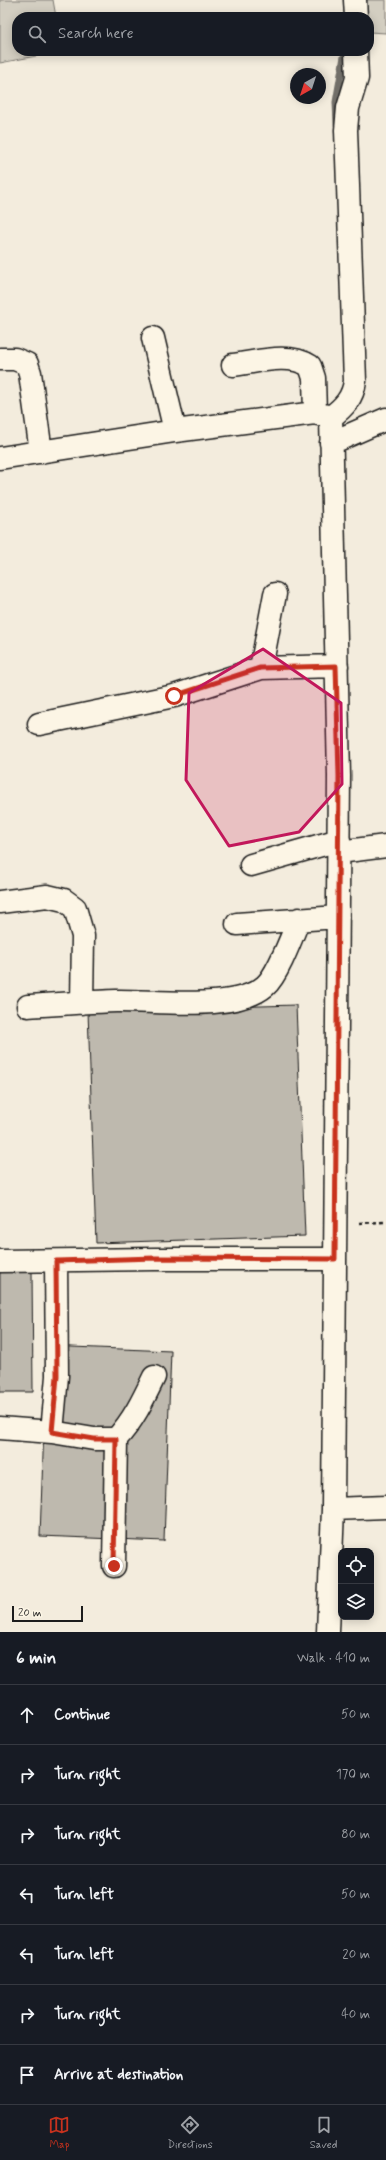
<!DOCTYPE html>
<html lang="en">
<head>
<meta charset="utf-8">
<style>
	:root { --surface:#171b24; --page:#20242c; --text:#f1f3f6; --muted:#9ea1a6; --line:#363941; --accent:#c8321e }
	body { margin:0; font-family:Mynerve,sans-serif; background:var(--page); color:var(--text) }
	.controls { position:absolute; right:12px; bottom:12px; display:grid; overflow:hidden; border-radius:8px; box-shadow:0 2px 10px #0003 }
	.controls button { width:36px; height:36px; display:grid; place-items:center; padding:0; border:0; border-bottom:1px solid var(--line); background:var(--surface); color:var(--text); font:20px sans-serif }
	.compass { position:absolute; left:290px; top:68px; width:36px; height:36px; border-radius:50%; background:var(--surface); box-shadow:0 2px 10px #0003; rotate:219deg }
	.scale { position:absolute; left:12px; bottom:10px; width:71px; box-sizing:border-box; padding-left:4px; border:2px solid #1c1c1c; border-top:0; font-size:11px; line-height:14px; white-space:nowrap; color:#1c1c1c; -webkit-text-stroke:3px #fcf5e5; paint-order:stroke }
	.stop { position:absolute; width:12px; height:12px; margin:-9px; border:3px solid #c8321e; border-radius:50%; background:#fff }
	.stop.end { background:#c8321e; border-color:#fff; box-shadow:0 1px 4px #0008 }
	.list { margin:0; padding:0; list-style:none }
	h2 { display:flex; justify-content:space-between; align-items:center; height:52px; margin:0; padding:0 16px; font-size:17px }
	h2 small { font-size:13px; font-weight:400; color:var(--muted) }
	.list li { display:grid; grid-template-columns:26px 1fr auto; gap:12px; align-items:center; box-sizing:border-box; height:60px; padding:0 16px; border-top:1px solid var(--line) }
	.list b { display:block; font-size:15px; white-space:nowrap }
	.list em { font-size:13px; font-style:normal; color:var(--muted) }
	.icon { flex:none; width:22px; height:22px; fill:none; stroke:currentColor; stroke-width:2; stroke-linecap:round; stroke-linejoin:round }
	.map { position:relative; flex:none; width:386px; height:1632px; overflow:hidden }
	.search { position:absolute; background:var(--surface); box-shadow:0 2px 10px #0003; left:12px; right:12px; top:12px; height:44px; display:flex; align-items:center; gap:10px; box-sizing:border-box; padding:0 14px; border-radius:16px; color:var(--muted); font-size:15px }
	.sheet { height:472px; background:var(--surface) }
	nav { display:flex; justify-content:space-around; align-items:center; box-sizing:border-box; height:56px; border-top:1px solid var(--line); background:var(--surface); font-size:11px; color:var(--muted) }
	nav a { display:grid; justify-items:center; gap:2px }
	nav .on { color:var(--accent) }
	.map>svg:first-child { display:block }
	.green { fill:#d3cec1; stroke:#78756e }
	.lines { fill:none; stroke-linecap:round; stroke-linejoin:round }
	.stream { stroke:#716e68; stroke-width:7 }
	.building { fill:#beb9ae; stroke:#1c1c1c }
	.minor-casing { stroke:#1c1c1c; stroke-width:25 }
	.path { stroke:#1c1c1c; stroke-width:2.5; stroke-dasharray:4 3; stroke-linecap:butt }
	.minor { stroke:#fcf5e5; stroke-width:22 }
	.route { stroke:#c8321e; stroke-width:5 }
	.marked { fill:#c2185b; fill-opacity:0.2; stroke:#c2185b; stroke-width:3; stroke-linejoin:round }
</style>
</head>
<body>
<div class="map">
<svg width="386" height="1632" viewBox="0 0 386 1632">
	<rect width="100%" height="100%" fill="#f3ecdd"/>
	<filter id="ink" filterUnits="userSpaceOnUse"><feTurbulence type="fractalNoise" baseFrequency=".025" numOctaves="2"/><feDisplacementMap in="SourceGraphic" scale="8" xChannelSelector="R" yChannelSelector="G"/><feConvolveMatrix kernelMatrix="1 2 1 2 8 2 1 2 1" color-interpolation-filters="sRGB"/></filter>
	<g filter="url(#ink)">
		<path class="green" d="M 0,0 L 53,0 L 56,17 L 17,17 L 17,51 L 62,51 L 0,63 Z
			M 359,0 L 386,0 L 386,33 L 369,32 L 369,17 L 362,17 Z"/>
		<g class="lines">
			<path class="stream" d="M 337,124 L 336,102 L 345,51"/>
		</g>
		<path class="building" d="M 296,1005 L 305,1236 L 96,1243 L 88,1011 Z
			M 0,1271 L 32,1271 L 33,1392 L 0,1392 Z
			M 47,1346 L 171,1351 L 164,1541 L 40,1536 Z"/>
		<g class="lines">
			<defs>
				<path id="minor" d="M 355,0 L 356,17
					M 153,338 L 175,431
					M 0,359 L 15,359 L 27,364 L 30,373 L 41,452
					M 233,365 C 257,362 289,352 310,366 L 314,378 L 315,413
					M 331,417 C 344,407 353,398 355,381 L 346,130 L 348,108 L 357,78 L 356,51
					M 331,443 L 386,419
					M 0,458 L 175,431 L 315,413 L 331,417 L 339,776 L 333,1509 L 328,1632
					M 261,668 L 275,594
					M 39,724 L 174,696 L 261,668 L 337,666
					M 339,852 L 386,846
					M 251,865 L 339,840
					M 0,902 L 47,896 L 64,900 L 75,908 L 83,936 L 82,1003
					M 237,924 L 338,917
					M 28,1006 C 58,1004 87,1002 116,1001 C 154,1000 235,1012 265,986 C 278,975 292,936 299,919
					M 0,1261 L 155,1259 L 335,1259
					M 0,1428 L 52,1432 L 94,1439 L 116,1439 C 133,1421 143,1400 154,1377
					M 52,1432 L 57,1376 L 56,1261
					M 333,1509 L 386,1507
					M 114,1566 L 116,1439"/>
			</defs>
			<use href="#minor" class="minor-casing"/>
			<path class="path" d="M 359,1223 L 384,1222"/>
			<use href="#minor" class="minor"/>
		</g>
	</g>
	<g class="lines" filter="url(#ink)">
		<path class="route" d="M 114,1566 L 116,1439 L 94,1439 L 52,1432 L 57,1376 L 56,1261 L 155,1258 L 335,1259 L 339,776 L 336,666 L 260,668 L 174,696"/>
	</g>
	<path class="marked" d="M 263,649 L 341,703 L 342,784 L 299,832 L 229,846 L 186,780 L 189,693 Z"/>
</svg>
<div class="controls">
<button><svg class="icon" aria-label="locate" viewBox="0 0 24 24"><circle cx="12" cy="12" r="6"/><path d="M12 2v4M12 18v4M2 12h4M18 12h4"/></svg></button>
<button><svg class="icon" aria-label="layers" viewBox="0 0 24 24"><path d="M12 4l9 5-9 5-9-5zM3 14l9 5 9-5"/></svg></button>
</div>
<svg class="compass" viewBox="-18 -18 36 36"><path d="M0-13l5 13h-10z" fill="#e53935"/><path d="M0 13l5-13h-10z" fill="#9ea1a6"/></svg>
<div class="scale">20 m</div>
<div class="stop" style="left:174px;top:696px"></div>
<div class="stop end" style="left:114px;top:1566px"></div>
<div class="search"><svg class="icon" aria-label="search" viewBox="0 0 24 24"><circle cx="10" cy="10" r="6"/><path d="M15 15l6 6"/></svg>Search here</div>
</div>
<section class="sheet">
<h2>6 min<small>Walk · 410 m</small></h2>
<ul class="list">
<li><svg class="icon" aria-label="ahead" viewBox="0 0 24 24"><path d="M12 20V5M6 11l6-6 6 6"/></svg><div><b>Continue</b></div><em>50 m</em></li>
<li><svg class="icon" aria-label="right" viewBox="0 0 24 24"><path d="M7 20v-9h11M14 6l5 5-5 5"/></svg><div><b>Turn right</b></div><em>170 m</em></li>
<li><svg class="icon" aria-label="right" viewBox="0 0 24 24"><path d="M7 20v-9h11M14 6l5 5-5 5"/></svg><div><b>Turn right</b></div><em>80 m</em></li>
<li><svg class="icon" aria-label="left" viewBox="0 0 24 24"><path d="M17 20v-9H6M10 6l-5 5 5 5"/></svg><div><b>Turn left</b></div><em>50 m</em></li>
<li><svg class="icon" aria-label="left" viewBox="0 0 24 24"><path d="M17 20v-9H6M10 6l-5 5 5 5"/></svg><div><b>Turn left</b></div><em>20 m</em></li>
<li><svg class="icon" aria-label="right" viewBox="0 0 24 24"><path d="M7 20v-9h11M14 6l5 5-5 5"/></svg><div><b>Turn right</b></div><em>40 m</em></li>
<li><svg class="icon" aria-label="arrive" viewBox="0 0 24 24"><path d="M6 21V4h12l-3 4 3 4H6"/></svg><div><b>Arrive at destination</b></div></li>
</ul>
</section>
<nav>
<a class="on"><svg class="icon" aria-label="map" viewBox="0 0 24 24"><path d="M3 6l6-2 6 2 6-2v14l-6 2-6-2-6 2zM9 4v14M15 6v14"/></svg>Map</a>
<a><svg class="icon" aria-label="directions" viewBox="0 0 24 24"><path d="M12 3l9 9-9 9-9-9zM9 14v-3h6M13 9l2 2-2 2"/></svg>Directions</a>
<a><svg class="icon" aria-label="saved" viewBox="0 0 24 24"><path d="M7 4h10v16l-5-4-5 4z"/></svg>Saved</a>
</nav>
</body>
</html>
